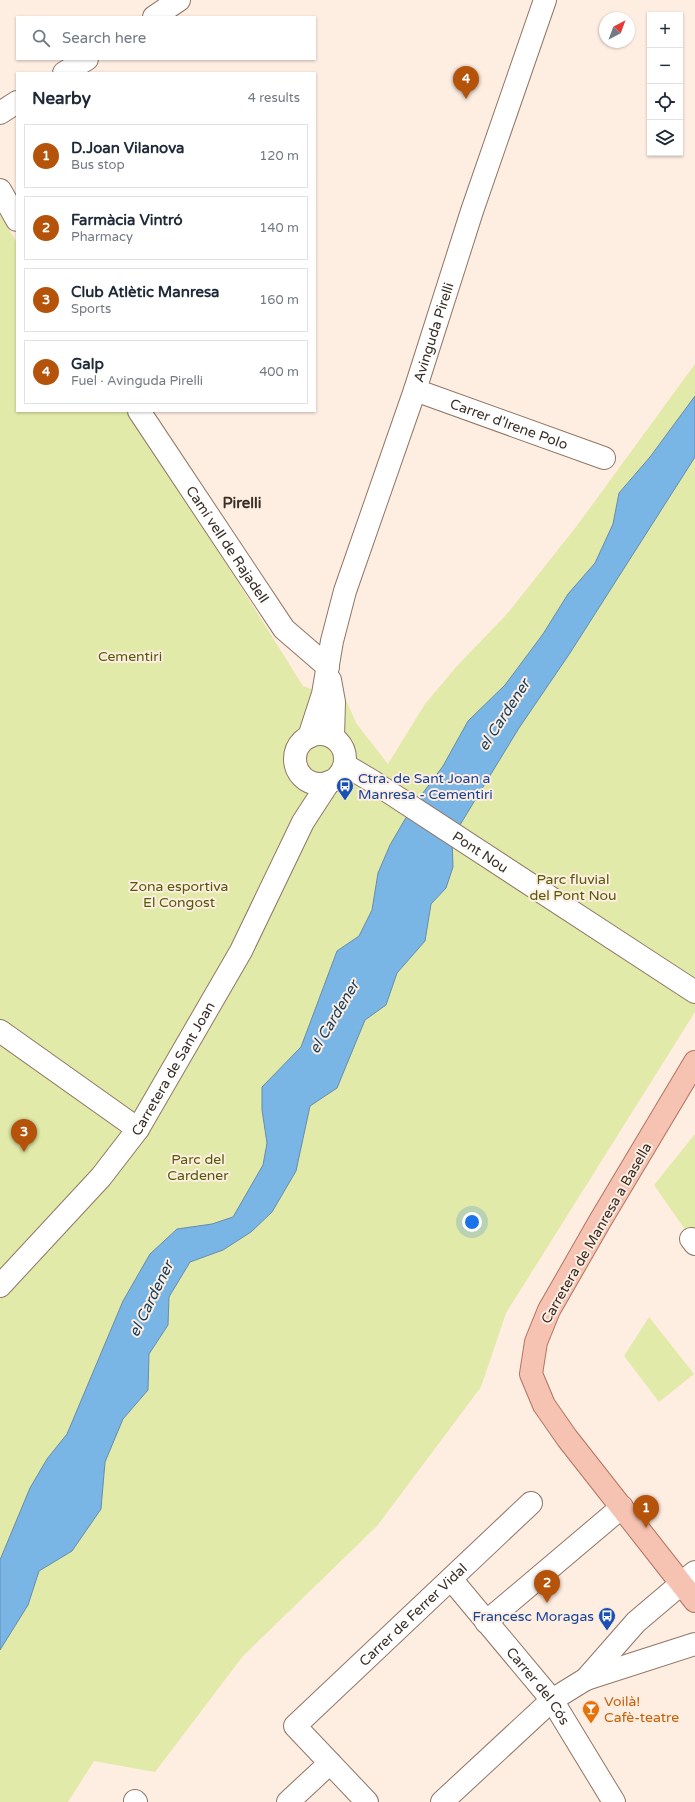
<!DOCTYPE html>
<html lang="en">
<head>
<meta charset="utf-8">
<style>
	:root { --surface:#fff; --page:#f2f2f3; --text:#1f2937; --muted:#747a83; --line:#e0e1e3; --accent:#b45309 }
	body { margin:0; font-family:"Varela Round",sans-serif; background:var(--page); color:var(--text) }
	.controls { position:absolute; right:12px; top:12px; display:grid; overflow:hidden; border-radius:0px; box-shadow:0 1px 3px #0004 }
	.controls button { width:36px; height:36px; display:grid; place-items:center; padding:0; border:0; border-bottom:1px solid var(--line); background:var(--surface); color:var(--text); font:20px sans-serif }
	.compass { position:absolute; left:599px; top:12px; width:36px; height:36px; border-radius:50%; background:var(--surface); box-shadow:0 1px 3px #0004; rotate:41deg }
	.you { position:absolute; left:472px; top:1222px; width:14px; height:14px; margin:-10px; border:3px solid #fff; border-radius:50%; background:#1a73e8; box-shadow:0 0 0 6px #1a73e833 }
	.badge { display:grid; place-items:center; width:26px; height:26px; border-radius:50%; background:var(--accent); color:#fff; font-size:13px; font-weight:700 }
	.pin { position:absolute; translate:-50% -33px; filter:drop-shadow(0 1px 2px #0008) }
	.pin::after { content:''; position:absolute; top:21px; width:14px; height:12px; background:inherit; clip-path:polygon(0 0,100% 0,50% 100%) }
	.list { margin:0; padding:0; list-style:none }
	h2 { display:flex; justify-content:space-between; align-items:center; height:52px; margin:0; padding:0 16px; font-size:17px }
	h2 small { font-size:13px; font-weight:400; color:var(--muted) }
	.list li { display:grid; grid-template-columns:26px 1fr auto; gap:12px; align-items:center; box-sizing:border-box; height:64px; margin:0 8px 8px; padding:0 8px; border:1px solid var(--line); border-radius:0px }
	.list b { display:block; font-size:15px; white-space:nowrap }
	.list p { margin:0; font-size:13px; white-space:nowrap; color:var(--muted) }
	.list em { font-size:13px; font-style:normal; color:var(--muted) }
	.icon { flex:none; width:22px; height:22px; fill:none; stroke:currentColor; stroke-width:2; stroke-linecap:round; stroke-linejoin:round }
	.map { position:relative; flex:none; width:695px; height:1802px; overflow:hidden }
	.search { position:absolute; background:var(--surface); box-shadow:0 1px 3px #0004; left:16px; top:16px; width:300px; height:44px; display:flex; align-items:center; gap:10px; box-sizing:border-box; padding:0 14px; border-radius:0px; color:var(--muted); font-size:15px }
	.panel { position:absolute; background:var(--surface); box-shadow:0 1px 3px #0004; left:16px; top:72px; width:300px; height:340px; border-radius:0px }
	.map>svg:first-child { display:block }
	.green { fill:#e1eaa8 }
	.water { fill:#79b5e5; stroke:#668cac }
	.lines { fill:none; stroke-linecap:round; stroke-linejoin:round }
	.minor-casing { stroke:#907665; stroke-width:24 }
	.major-casing { stroke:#b0745f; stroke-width:24 }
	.minor { stroke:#fff; stroke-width:22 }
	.major { stroke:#f6c2b1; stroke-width:22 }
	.labels { text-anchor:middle; stroke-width:4; stroke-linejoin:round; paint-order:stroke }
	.street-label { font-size:14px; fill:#392e26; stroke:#feede1 }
	.park-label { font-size:14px; fill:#545b06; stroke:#feede1 }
	.transit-label { font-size:14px; fill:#164399; stroke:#feede1; text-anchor:start }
	.food-label { font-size:14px; fill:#c56008; stroke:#feede1; text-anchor:start }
	.neighbourhood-label { font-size:15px; font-weight:bold; fill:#392e26; stroke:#feede1 }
	.water-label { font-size:15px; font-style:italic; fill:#124060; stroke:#feede1 }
</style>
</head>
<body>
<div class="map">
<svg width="695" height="1802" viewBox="0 0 695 1802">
	<rect width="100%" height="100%" fill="#feede1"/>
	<path class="green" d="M 0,214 L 17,243 L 17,411 L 126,411 L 169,472 L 303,686 L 347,702 L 356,723 L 388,764 L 425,704 L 457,666 L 507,614 L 576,527 L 695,364 L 695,396 L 650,457 L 619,493 L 613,524 L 595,563 L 568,594 L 543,634 L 505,685 L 468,721 L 443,766 L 411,809 L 390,845 L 378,873 L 372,910 L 359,936 L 337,951 L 301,1047 L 262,1087 L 262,1110 L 267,1143 L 263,1165 L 233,1217 L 212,1224 L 177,1229 L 123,1301 L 67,1434 L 47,1459 L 0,1560 Z
		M 695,457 L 695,1012 L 506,1313 L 481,1387 L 377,1526 L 243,1656 L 155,1772 L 94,1761 L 68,1802 L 0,1802 L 0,1650 L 28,1605 L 39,1571 L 72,1551 L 101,1509 L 105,1462 L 123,1419 L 148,1390 L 149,1354 L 168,1325 L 169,1298 L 190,1262 L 223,1250 L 251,1232 L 272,1212 L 296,1171 L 310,1106 L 337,1088 L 365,1020 L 386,1005 L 397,973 L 425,941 L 431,904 L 446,888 L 452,838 L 519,728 L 570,653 Z
		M 695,1134 L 695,1244 L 654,1185 Z
		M 649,1317 L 694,1374 L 659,1402 L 624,1356 Z"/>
	<path class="water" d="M 695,396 L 695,457 L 570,653 L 519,728 L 452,838 L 453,867 L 446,888 L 431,904 L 425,941 L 397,973 L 386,1005 L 365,1020 L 337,1088 L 310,1106 L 296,1171 L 272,1212 L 251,1232 L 223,1250 L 190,1262 L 169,1297 L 168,1325 L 149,1354 L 148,1390 L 123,1419 L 105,1462 L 101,1509 L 72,1551 L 39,1571 L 28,1605 L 0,1650 L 0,1560 L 30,1488 L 47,1459 L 67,1434 L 123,1301 L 150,1254 L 177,1229 L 212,1224 L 233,1217 L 263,1165 L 267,1143 L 262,1110 L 262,1087 L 301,1047 L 337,951 L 359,936 L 372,910 L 378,873 L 390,845 L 411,809 L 443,766 L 468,721 L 505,685 L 543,634 L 568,594 L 595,563 L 613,524 L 619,493 L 650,457 Z"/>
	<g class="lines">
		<defs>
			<g id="minor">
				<path d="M 154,17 L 179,0"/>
				<path d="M 64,73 L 87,59"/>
				<path d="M 0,113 L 17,102"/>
				<path d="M 0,190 L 17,220"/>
				<path id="s1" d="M 415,390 L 604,458"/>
				<path id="s2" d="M 139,411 L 284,629 L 328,667"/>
				<path d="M 330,680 L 334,702 L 333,737"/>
				<circle cx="320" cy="759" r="25"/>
				<path id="s3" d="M 309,737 L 323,694 L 332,641 L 345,591 L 415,390 L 472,211 L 545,0"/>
				<path id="s4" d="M 345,765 L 372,781 L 695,992"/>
				<path d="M 0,1031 L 138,1129"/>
				<path d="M 691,1239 L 695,1244"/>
				<path id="s5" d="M 0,1286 L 101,1177 L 138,1129 L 241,951 L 303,822 L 329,782"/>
				<path id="s6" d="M 451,1579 L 552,1700 L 614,1802"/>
				<path d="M 486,1622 L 622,1507"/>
				<path d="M 586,1679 L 636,1622 L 695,1572"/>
				<path d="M 135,1801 L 136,1802"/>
				<path d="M 288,1802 L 330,1763"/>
				<path id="s7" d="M 367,1802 L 295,1726 L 531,1503"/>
				<path d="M 442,1802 L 552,1700 L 586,1679 L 695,1644"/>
			</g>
			<path id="major" d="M 695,1062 L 600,1221 L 549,1310 L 536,1342 L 531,1374 L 544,1405 L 567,1438 L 695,1601"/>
		</defs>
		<use href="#minor" class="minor-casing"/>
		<use href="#major" class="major-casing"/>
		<use href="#minor" class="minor"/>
		<use href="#major" class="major"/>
	</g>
	<defs>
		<symbol id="bus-pin" viewBox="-11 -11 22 30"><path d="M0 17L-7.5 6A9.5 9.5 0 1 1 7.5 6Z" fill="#1a4fb4" stroke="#feede1"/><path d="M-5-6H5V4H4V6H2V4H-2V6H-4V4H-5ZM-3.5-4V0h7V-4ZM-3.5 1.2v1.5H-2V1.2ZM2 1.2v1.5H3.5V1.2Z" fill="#fff"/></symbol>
		<symbol id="bar-pin" viewBox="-11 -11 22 30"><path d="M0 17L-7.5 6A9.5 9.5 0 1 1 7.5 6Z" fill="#e8710a" stroke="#feede1"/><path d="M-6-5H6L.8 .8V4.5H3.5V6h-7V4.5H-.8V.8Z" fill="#fff"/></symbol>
	</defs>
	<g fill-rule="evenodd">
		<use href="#bus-pin" x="335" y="776" width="20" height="27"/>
		<use href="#bus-pin" x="597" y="1606" width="20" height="27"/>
		<use href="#bar-pin" x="581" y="1699" width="20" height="27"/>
	</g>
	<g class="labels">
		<g class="street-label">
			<text dy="5" stroke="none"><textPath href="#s3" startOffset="424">Avinguda Pirelli</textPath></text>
			<text dy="5" stroke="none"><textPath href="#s1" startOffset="100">Carrer d'Irene Polo</textPath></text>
			<text dy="5" stroke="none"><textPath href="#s2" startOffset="160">Camí vell de Rajadell</textPath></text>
			<text dy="5" stroke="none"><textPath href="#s4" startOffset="161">Pont Nou</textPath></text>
			<text dy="5" stroke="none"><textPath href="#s5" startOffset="279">Carretera de Sant Joan</textPath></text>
			<text transform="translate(596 1233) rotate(-60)" y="5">Carretera de Manresa a Basella</text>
			<text dy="5" stroke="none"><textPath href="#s7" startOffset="267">Carrer de Ferrer Vidal</textPath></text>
			<text dy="5" stroke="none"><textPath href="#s6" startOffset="138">Carrer del Cós</textPath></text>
		</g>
		<g class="park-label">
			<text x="130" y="661">Cementiri</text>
			<text x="573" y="884">Parc fluvial<tspan x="573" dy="16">del Pont Nou</tspan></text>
			<text x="179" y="891">Zona esportiva<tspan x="179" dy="16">El Congost</tspan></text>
			<text x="198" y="1164">Parc del<tspan x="198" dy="16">Cardener</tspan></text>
		</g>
		<g class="transit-label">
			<text x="358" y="783">Ctra. de Sant Joan a<tspan x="358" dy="16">Manresa - Cementiri</tspan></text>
			<text x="594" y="1621" text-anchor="end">Francesc Moragas</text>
		</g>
		<g class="food-label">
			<text x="604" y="1706">Voilà!<tspan x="604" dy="16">Cafè-teatre</tspan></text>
		</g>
		<g class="neighbourhood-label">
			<text x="242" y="508">Pirelli</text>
		</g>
		<g class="water-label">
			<text transform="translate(504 715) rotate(-57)" y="5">el Cardener</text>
			<text transform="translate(334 1017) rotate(-59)" y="5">el Cardener</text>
			<text transform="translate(151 1299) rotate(-64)" y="5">el Cardener</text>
		</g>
	</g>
</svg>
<div class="controls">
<button>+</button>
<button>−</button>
<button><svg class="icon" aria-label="locate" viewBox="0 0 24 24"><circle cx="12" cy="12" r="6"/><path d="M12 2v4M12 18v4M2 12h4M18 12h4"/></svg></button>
<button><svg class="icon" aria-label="layers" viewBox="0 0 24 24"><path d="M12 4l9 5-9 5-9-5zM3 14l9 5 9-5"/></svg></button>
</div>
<svg class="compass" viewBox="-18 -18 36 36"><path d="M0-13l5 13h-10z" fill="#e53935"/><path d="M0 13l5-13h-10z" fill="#747a83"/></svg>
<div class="you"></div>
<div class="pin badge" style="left:646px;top:1528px">1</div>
<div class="pin badge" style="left:547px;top:1603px">2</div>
<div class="pin badge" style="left:24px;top:1152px">3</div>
<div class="pin badge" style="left:466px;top:99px">4</div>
<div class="search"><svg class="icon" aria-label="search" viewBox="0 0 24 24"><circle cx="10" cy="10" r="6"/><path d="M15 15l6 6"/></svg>Search here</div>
<section class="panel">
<h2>Nearby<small>4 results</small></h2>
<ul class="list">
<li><span class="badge">1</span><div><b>D.Joan Vilanova</b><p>Bus stop</p></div><em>120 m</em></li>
<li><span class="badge">2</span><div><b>Farmàcia Vintró</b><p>Pharmacy</p></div><em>140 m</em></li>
<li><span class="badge">3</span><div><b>Club Atlètic Manresa</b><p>Sports</p></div><em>160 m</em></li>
<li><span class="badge">4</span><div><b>Galp</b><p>Fuel · Avinguda Pirelli</p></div><em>400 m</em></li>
</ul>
</section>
</div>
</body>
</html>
